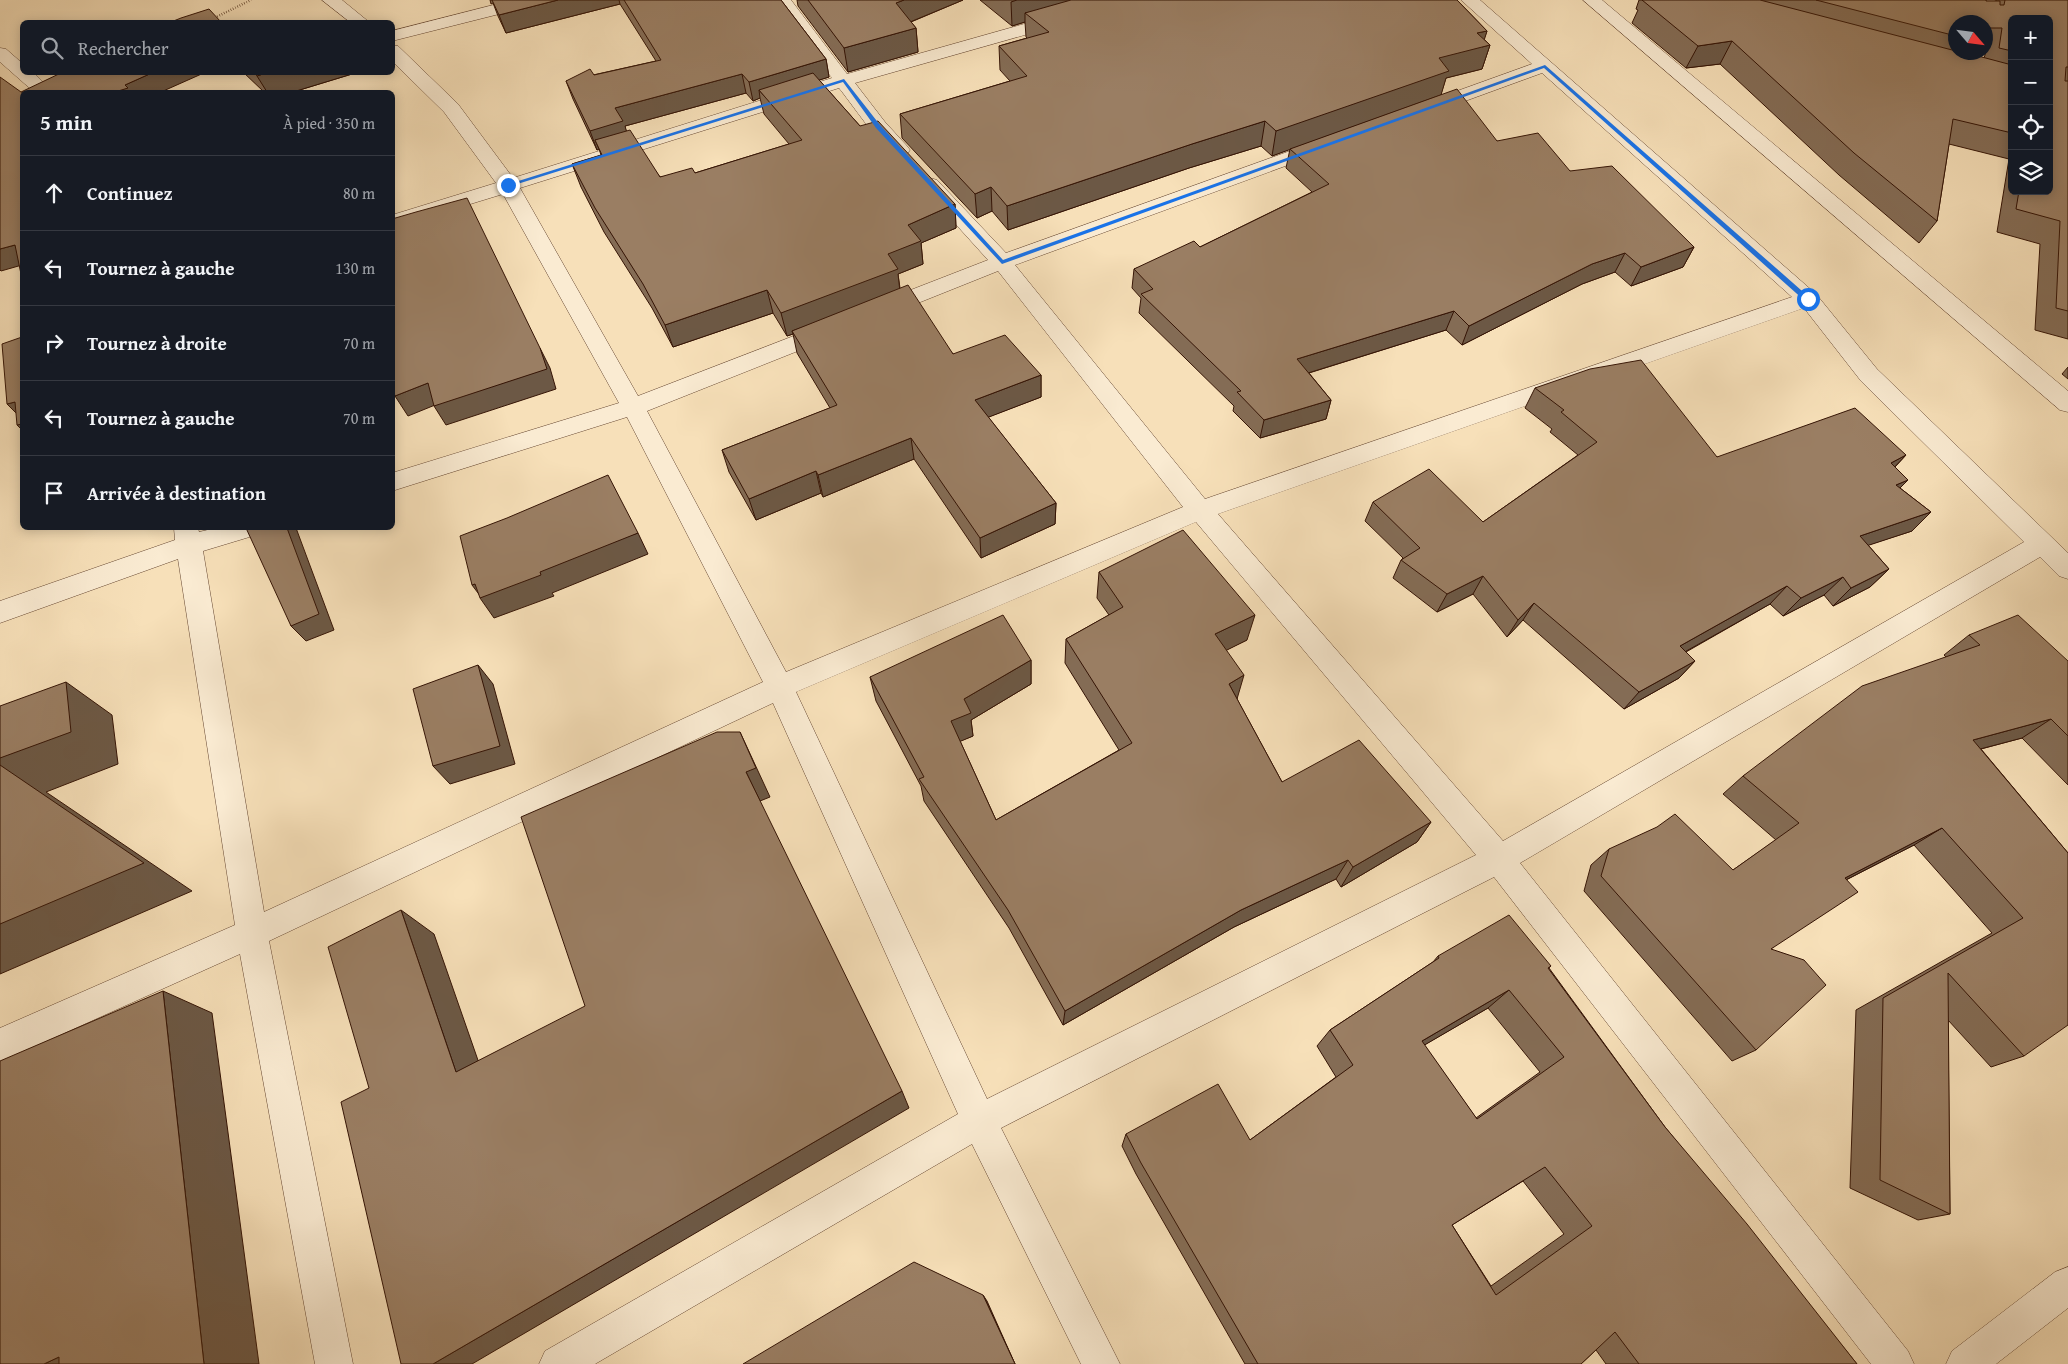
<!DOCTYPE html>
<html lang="fr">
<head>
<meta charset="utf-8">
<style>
	:root { --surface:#171b24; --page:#20242c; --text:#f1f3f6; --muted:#9ea1a6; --line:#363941 }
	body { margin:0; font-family:"Gentium Book Plus",serif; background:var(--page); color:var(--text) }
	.controls { position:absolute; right:15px; top:15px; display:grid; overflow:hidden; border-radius:8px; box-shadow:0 2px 12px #0003 }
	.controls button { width:45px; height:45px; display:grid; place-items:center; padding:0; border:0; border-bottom:1px solid var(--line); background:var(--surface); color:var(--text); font:25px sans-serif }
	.compass { position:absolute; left:1948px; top:15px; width:45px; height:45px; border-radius:50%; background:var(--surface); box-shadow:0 2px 12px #0003; rotate:118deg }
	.stop { position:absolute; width:15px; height:15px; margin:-11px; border:4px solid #1a73e8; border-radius:50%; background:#fff }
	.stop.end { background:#1a73e8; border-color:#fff; box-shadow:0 1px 5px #0008 }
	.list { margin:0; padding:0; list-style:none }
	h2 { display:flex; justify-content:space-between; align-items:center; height:65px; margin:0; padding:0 20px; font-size:21px }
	h2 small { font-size:16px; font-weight:400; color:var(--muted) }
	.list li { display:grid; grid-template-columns:32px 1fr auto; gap:15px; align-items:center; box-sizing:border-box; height:75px; padding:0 20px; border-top:1px solid var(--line) }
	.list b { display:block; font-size:19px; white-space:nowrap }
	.list em { font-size:16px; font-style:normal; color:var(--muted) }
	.icon { flex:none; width:28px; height:28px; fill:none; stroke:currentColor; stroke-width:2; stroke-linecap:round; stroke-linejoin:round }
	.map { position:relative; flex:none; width:2068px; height:1364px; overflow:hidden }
	.search { position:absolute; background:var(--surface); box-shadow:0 2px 12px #0003; left:20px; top:20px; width:375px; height:55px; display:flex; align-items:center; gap:12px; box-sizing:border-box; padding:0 18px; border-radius:8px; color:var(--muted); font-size:19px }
	.panel { position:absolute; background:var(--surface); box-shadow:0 2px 12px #0003; left:20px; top:90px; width:375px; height:440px; border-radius:8px }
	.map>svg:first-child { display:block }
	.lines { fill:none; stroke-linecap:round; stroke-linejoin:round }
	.minor-casing { stroke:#664732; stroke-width:1 }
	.path { stroke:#351405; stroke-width:2.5; stroke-dasharray:0.5 2; stroke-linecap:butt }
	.minor { fill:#faebd2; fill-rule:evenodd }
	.wall { fill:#846c55; stroke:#351405; fill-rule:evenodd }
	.shaded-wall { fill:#6c5845; stroke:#351405 }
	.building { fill:#9a7e63; stroke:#351405; fill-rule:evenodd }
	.route { fill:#1a73e8 }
</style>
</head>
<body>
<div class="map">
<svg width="2068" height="1364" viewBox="0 0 2068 1364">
	<rect width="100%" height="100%" fill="#f7e0b9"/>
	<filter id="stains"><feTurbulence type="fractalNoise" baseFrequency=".004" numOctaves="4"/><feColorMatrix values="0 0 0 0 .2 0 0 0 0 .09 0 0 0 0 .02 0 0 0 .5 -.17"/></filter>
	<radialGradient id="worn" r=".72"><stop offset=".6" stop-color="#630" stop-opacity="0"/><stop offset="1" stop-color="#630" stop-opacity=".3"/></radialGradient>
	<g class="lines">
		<defs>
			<path id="minor" d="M 322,0 L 342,0 L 369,22 L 350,22 Z
				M 513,0 L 542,0 L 539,4 L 392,41 L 392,31 Z
				M 773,0 L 791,0 L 847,74 L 1109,0 L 1137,0 L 1134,4 L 855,83 L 885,122 L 907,146 L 910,150 L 907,154 C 903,155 899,156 895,155 C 883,150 849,100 839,88 L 520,188 L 638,396 L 822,325 L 830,322 L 838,325 L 841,330 L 838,335 L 647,411 L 786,672 L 1183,507 L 998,271 L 888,315 L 880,317 L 872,315 L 869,310 L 872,305 L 988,260 L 923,188 L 920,184 L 923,180 L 930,178 L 937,180 L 1006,253 L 1315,142 L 1322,140 L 1329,142 L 1332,146 L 1329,150 L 1015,265 L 1205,499 L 1792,297 L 1542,73 L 1435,112 L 1428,114 L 1421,112 L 1419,108 L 1421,104 L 1532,64 L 1461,0 L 1480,0 L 1816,294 L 1877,369 L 2068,553 L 2068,579 L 2059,576 L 2040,557 L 1520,863 L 1908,1351 L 1914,1364 L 1871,1364 L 1494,877 L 1001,1128 L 1120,1364 L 1081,1364 L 972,1144 L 595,1364 L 539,1364 L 545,1351 L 958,1114 L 773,703 L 269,941 L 353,1364 L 315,1364 L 240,954 L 0,1062 L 0,1028 L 235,925 L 178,559 L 0,623 L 0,601 L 175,540 L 174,528 L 198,528 L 199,532 L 216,528 L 259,528 L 256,535 L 203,551 L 264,912 L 763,682 L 627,417 L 392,491 L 392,473 L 619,403 L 503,194 L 392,228 L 392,215 L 496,183 L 444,112 L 392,61 L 392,45 L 398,46 L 458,104 L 513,178 L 832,78 ZM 1804,308 L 1861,381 L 2024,542 L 1503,841 L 1218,514 ZM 1196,522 L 1476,855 L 987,1099 L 796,692 Z
				M 1583,0 L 1602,0 L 2068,391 L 2068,412 L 2060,410 Z
				M 1977,0 L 1995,0 L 1987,26 L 1986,26 L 1986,22 L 1972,22 Z
				M 0,48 L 6,49 L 22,63 L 22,72 L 33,72 L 53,92 L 34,92 L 0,62 Z
				M 2068,1267 L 2068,1308 L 1996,1364 L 1946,1364 L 1952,1351 L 2055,1272 Z"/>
		</defs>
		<use href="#minor" class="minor-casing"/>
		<path class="path" d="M 206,22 L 251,0"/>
		<use href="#minor" class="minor"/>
	</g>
	<path class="wall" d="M 490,0 L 781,0 L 826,59 L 829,77 L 819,80 L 860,126 L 955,204 L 956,228 L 921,243 L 923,264 L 898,274 L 900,288 L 953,354 L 1041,375 L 1041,397 L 988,417 L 1056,503 L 1055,524 L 981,558 L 914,459 L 823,497 L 821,493 L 756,520 L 729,472 L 722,450 L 830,408 L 797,353 L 793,334 L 787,336 L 773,313 L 673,347 L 652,308 L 604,232 L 581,187 L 572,164 L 601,155 L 599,149 L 597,150 L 573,99 L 566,81 L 656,61 L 620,4 L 506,33 L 498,16 L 493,3 L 491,4 ZM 746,93 L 753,101 L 760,98 L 764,114 L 789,144 L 695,173 L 660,177 L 626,131 L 625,126 Z
		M 797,0 L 963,0 L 911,22 L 916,28 L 918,52 L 848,72 L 798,6 Z
		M 980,0 L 1457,0 L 1487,31 L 1484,39 L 1490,45 L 1482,69 L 1446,78 L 1441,94 L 1497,141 L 1570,171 L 1694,247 L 1683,267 L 1631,286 L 1615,272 L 1582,284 L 1462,345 L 1446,330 L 1309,373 L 1331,400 L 1326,419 L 1260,438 L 1233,411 L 1234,406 L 1139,313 L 1141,298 L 1132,288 L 1134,269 L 1200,247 L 1312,192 L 1286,168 L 1290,149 L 1272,156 L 1261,146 L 1189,168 L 1008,230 L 992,211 L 977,218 L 902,138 L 900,114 L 1010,81 L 1000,70 L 999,46 L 1027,38 L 1026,37 L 1025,22 L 1012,26 Z
		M 1639,0 L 1986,0 L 1986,1 L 1996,1 L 1996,0 L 2068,0 L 2068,339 L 2035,330 L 2040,244 L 1997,232 L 2009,159 L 1949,144 L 1937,221 L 1919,243 L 1839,175 L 1720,64 L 1686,68 L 1632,23 L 1638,10 L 1636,9 ZM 2012,19 L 2049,19 L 2049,191 L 2012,191 ZM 1956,22 L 1986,22 L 1986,52 L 1984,58 L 1969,54 L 1970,52 L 1956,52 Z
		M 243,72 L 351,72 L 352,74 L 293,92 L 264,92 Z
		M 2068,367 L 2068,379 L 2062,374 Z
		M 1535,388 L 1717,457 L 1906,455 L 1895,467 L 1900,488 L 1931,512 L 1912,531 L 1868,545 L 1889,569 L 1870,587 L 1833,606 L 1824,595 L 1783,616 L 1770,604 L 1686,652 L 1695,661 L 1679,678 L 1624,709 L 1523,620 L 1507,637 L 1473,594 L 1437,612 L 1393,578 L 1401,560 L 1403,558 L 1365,521 L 1373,502 L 1483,522 L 1578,455 L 1550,432 L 1552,429 L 1525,408 Z
		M 1099,572 L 1247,640 L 1226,650 L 1237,699 L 1282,782 L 1431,822 L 1417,842 L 1341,887 L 1336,879 L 1234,927 L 1063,1025 L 1009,928 L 924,801 L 921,786 L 876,701 L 870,677 L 1031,660 L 1031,684 L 971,720 L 973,736 L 960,741 L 996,820 L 1119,750 L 1065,663 L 1066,639 L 1109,615 L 1097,598 Z
		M 1969,635 L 2068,661 L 2068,785 L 2022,738 L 1981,749 L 2068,853 L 2024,1056 L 1991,1067 L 1948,1020 L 1950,1214 L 1918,1220 L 1850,1188 L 1856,1010 L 1992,933 L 1914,845 L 1846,880 L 1771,949 L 1756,1050 L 1732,1061 L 1584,891 L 1591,865 L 1609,849 L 1733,870 L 1776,840 L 1723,794 L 1743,776 L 1946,657 L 1944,655 Z
		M 1438,956 L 1551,966 L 1549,968 L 1665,1127 L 1857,1364 L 1606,1364 L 1596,1350 L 1581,1364 L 1245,1364 L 1136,1174 L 1122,1146 L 1126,1134 L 1250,1140 L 1336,1077 L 1317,1046 L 1330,1030 L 1433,962 ZM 1488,1008 L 1540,1072 L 1476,1118 L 1424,1045 ZM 1523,1181 L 1564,1234 L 1491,1286 L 1452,1225 Z"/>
	<path class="shaded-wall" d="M 558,0 L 619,0 L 620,4 L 506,33 L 499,15 Z
		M 904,0 L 963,0 L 898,27 L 896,3 Z
		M 1017,0 L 1102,0 L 1025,13 L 1025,22 L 1012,26 L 1011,2 Z
		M 916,28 L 918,52 L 848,72 L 844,48 Z
		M 1487,31 L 1482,47 L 1490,45 L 1482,69 L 1446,78 L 1441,95 L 1272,156 L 1276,131 L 1439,58 L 1477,33 Z
		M 1732,41 L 1720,64 L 1686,68 L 1698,46 Z
		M 826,59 L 829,77 L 765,97 L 759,90 L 760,98 L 753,101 L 749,82 Z
		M 154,72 L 206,72 L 161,92 L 115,92 L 125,85 Z
		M 269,72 L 351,72 L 352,74 L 293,92 L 267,92 L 257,76 Z
		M 742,74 L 746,93 L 625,126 L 629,140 L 595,140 L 599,149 L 597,150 L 590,131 L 615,108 Z
		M 1265,121 L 1261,146 L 1189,168 L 1008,230 L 1007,206 L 1192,144 Z
		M 991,187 L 992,211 L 977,218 L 975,194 Z
		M 955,204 L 956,228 L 921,243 L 923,264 L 898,274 L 900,292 L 792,331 L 793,334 L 787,336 L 781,313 L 888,254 L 908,225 Z
		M 15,245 L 22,265 L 1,271 L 0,270 L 0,249 Z
		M 1694,247 L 1683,267 L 1631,286 L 1641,267 Z
		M 1625,253 L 1615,272 L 1582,284 L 1462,345 L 1469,326 L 1592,264 Z
		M 767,290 L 773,313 L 673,347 L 665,325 Z
		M 1454,311 L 1446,330 L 1292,378 L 1297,359 Z
		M 540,348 L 550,368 L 556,389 L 446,425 L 434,406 Z
		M 1041,375 L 1041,397 L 976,422 L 975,400 Z
		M 428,383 L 440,403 L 408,416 L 395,396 Z
		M 1331,400 L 1326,419 L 1260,438 L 1264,420 Z
		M 15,402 L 22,419 L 7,404 Z
		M 22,424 L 22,430 L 17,425 Z
		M 911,438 L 914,459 L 823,497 L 818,475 Z
		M 1906,455 L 1888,474 L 1891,463 Z
		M 816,471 L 821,493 L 756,520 L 749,499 Z
		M 1908,480 L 1889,499 L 1896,485 Z
		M 1056,503 L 1055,524 L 981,558 L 980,538 Z
		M 1931,512 L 1912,531 L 1842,554 L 1860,536 Z
		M 287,528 L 296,528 L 334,630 L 306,641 L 291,626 Z
		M 638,533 L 648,554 L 552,593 L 554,596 L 494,618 L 480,598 L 481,597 L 472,585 Z
		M 1889,569 L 1870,587 L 1833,606 L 1851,588 Z
		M 1483,576 L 1473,594 L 1437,612 L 1447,594 Z
		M 1843,577 L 1824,595 L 1783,616 L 1801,598 Z
		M 1787,586 L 1770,604 L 1665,663 L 1680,646 Z
		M 1534,603 L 1523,620 L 1507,637 L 1518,620 Z
		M 1255,615 L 1247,640 L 1209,659 L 1215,634 Z
		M 1031,660 L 1031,684 L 971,720 L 973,736 L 954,744 L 951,721 L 964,699 Z
		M 1695,661 L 1679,678 L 1624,709 L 1639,692 Z
		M 478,665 L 493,684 L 515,764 L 450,784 L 433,766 Z
		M 1244,675 L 1237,699 L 1229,684 Z
		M 66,682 L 112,715 L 118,764 L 46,792 L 192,891 L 0,974 L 0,758 Z
		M 2051,719 L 2022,738 L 1946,758 L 1973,740 Z
		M 740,732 L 770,797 L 760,801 L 746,772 Z
		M 1431,822 L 1417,842 L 1341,887 L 1353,867 Z
		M 1942,828 L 1914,845 L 1820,893 L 1845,878 Z
		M 1348,860 L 1336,879 L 1234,927 L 1063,1025 L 1065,1011 L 1241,910 Z
		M 401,910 L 434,934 L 488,1089 L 456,1072 Z
		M 1509,990 L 1488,1008 L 1404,1057 L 1422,1041 Z
		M 163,991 L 212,1013 L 259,1364 L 204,1364 Z
		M 902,1091 L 909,1108 L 472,1364 L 433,1364 Z
		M 983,1295 L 987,1301 L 1015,1364 Z
		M 59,1357 L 111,1364 L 44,1364 Z"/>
	<path class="building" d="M 492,0 L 558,0 L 499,15 Z
		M 624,0 L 781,0 L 826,59 L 749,82 L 742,74 L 615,108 L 623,121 L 590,131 L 566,81 L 590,69 L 594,75 L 661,60 Z
		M 808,0 L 904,0 L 896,3 L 916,28 L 844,48 Z
		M 1071,0 L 1457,0 L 1487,31 L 1477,33 L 1490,45 L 1439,58 L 1449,71 L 1276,131 L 1265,121 L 1192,144 L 1007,206 L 991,187 L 975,194 L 900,114 L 1027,76 L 999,46 L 1049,32 L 1025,13 Z
		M 1642,0 L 1760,0 L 1956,51 L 1956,52 L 1963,52 L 2012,65 L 2012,133 L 1953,119 L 1937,221 L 1854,153 L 1732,41 L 1698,46 Z
		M 1816,0 L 1986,0 L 1986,1 L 2000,1 L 2000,5 L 2004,5 L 2005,0 L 2068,0 L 2068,67 L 2066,67 L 2065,81 L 2068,81 L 2068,311 L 2056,308 L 2060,221 L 2016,209 L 2019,191 L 2049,191 L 2049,19 L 2012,19 L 2012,51 L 1999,48 L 2002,28 L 1986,28 L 1986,22 L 1956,22 L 1956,36 Z
		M 209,9 L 221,22 L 171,22 L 181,18 Z
		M 63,72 L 154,72 L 125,85 L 128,88 L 115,92 L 22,92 L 22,279 L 15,245 L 0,249 L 0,77 L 21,92 Z
		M 254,72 L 269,72 L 257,76 Z
		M 813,73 L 860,126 L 878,121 L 955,204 L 908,225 L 921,241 L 888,254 L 898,269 L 781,313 L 767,290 L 665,325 L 643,284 L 595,208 L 572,164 L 602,155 L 595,140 L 630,130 L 660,177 L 692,168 L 695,173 L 802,140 L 759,90 Z
		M 1457,89 L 1497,141 L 1538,133 L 1570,171 L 1612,166 L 1694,247 L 1641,267 L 1625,253 L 1592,264 L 1469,326 L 1454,311 L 1297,359 L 1331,400 L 1264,420 L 1237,392 L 1241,391 L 1141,294 L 1153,289 L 1134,269 L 1194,241 L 1200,247 L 1329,184 L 1290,149 Z
		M 467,198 L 540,348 L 547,369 L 434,406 L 428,383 L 395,396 L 392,386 L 392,219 L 416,212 Z
		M 908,285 L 953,354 L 1005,335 L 1041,375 L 975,400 L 1056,503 L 980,538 L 911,438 L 818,475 L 816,471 L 749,499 L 722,450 L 837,405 L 792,331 Z
		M 22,337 L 22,424 L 17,425 L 15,402 L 7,404 L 2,344 Z
		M 1641,360 L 1717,457 L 1855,408 L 1906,455 L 1891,463 L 1908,480 L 1896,485 L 1931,512 L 1860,536 L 1889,569 L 1851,588 L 1843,577 L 1801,598 L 1787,586 L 1680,646 L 1695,661 L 1639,692 L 1534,603 L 1518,620 L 1483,576 L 1447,594 L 1401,560 L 1420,548 L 1373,502 L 1429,469 L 1483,522 L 1597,442 L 1561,412 L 1564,410 L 1535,388 L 1590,369 Z
		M 608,475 L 638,533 L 540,572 L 541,575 L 480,598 L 475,584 L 472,585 L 460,536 L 507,518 Z
		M 246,528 L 287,528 L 319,614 L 291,626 Z
		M 1183,530 L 1255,615 L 1215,634 L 1244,675 L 1229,684 L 1282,782 L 1359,740 L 1431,822 L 1353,867 L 1348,860 L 1241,910 L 1065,1011 L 1008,910 L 919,779 L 924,777 L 870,677 L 1003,615 L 1031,660 L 964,699 L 971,713 L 951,721 L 996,820 L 1132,743 L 1066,639 L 1123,607 L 1099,572 Z
		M 2018,615 L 2068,661 L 2068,736 L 2051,719 L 1973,740 L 2068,853 L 2068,1025 L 2024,1056 L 1948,973 L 1950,1214 L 1880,1180 L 1883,998 L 2023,918 L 1942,828 L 1845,878 L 1858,892 L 1771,949 L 1804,960 L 1826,985 L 1756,1050 L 1601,876 L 1609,849 L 1657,827 L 1675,814 L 1733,870 L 1799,823 L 1743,776 L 1862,686 L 1980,645 L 1969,635 Z
		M 478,665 L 500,746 L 433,766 L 413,689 Z
		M 66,682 L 71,732 L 0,758 L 0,706 Z
		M 717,732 L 740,732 L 756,768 L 746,772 L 902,1091 L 433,1364 L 401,1364 L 341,1102 L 369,1088 L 328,947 L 401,910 L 456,1072 L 585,1006 L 521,817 Z
		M 0,765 L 144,863 L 0,924 Z
		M 1509,915 L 1551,966 L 1548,968 L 1665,1127 L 1747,1224 L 1857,1364 L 1639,1364 L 1615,1332 L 1581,1364 L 1258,1364 L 1141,1163 L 1126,1134 L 1218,1084 L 1250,1140 L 1353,1065 L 1330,1030 L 1439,958 L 1438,956 ZM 1509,990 L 1564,1057 L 1477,1119 L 1422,1041 ZM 1545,1167 L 1592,1226 L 1496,1295 L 1452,1225 Z
		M 163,991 L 204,1364 L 59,1364 L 59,1357 L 44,1364 L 0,1364 L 0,1061 Z
		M 914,1262 L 983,1295 L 1015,1364 L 743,1364 Z"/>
	<path class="route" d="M 1545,65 L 1810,298 L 1810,301 L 1805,301 L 1544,68 L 1002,264 L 876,128 L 843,82 L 511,186 L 506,185 L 844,79 L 880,125 L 1003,260 Z"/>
	<rect width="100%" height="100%" filter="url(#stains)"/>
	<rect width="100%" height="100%" fill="url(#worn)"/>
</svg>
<div class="controls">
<button>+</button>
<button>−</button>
<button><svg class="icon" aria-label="locate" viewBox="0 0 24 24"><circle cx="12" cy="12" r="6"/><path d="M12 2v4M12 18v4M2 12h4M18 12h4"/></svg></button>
<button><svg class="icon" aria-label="layers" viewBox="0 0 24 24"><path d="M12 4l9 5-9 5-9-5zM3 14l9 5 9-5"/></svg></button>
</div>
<svg class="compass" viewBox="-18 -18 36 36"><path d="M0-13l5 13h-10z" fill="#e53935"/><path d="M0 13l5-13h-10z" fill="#9ea1a6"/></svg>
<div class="stop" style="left:1808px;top:299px"></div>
<div class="stop end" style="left:508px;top:185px"></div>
<div class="search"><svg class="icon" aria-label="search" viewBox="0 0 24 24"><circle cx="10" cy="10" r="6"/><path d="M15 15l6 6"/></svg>Rechercher</div>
<section class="panel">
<h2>5 min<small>À pied · 350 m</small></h2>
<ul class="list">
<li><svg class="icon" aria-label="ahead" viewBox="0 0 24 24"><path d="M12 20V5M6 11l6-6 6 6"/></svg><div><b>Continuez</b></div><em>80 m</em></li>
<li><svg class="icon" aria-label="left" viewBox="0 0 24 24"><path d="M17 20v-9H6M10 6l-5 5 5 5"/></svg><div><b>Tournez à gauche</b></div><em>130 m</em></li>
<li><svg class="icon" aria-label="right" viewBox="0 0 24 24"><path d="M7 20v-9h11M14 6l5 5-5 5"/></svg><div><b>Tournez à droite</b></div><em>70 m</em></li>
<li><svg class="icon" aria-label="left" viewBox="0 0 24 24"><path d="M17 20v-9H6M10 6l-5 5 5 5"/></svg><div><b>Tournez à gauche</b></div><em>70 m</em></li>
<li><svg class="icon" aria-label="arrive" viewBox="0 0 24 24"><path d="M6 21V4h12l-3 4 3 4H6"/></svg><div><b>Arrivée à destination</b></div></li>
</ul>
</section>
</div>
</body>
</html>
